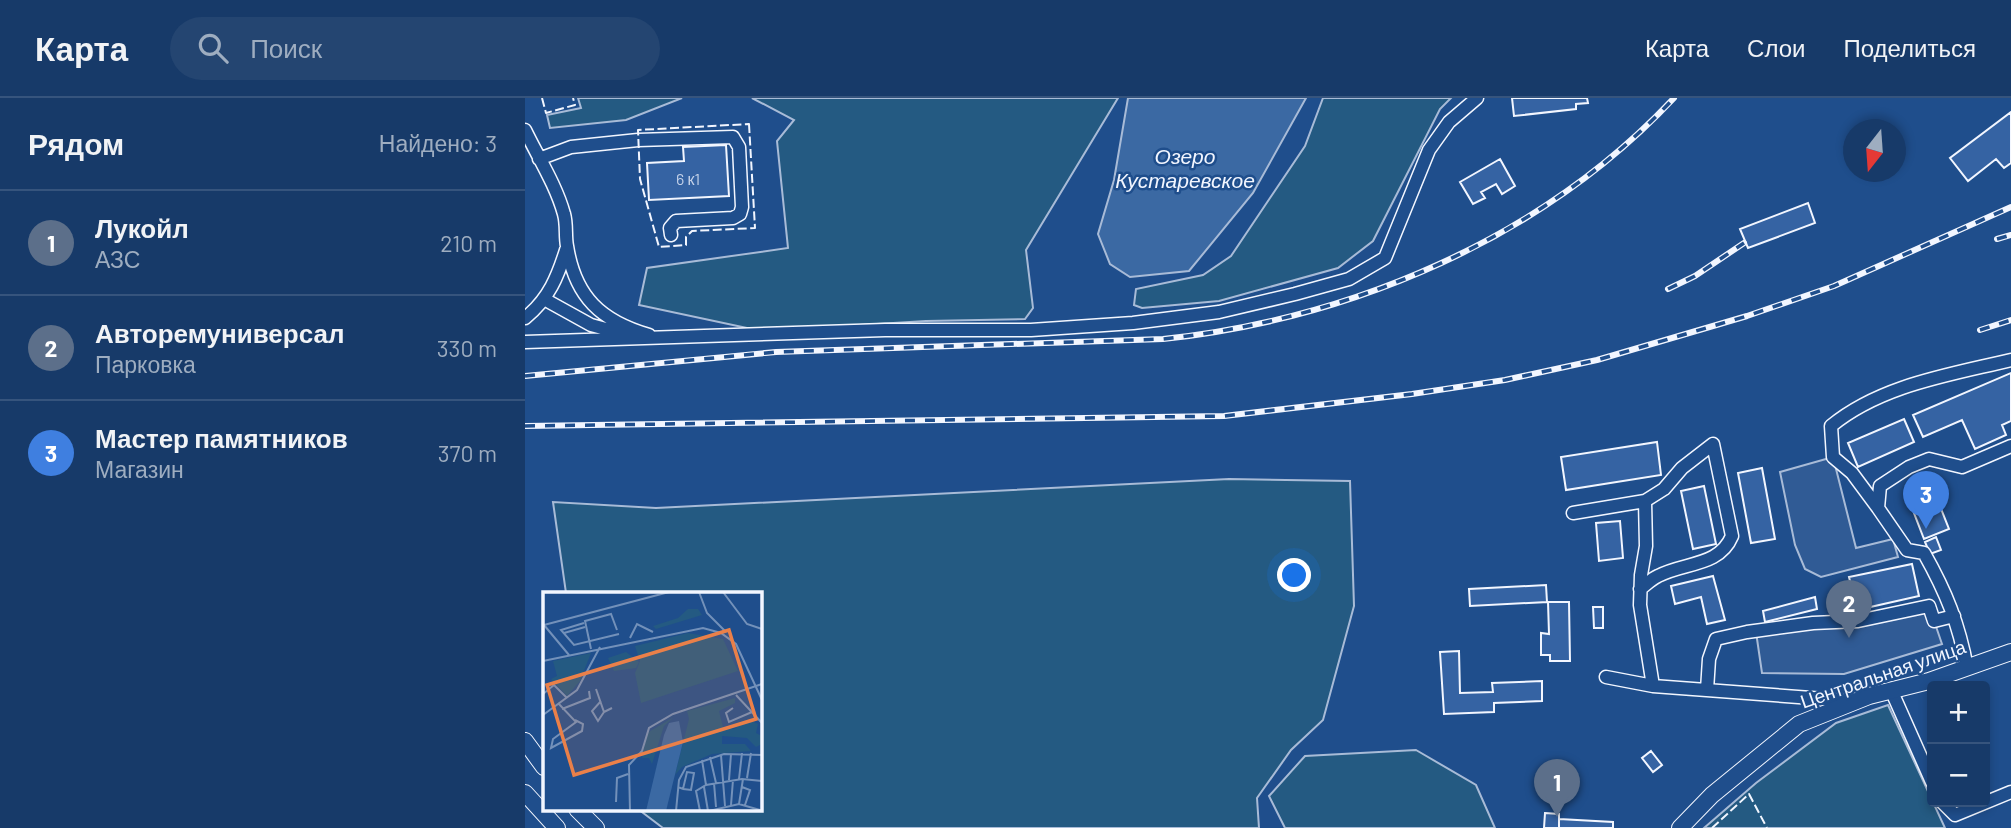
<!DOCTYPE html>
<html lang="ru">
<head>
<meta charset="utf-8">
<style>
	:root { --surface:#173a69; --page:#244571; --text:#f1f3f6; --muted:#9eadc0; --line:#36547d; --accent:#ffb74d }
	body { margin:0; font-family:Barlow,sans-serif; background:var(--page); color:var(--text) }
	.controls { position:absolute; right:21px; bottom:21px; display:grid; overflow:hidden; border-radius:7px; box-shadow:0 4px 10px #0003 }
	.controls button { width:63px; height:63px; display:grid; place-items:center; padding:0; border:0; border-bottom:2px solid var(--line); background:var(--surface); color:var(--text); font:35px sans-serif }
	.compass { position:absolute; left:1318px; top:21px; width:63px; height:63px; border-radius:50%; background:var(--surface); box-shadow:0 4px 10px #0003; rotate:197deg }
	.you { position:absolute; left:770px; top:478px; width:24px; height:24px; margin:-18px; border:5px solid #fff; border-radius:50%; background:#1a73e8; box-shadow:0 0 0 10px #1a73e833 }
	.badge { display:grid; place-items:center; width:46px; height:46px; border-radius:50%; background:var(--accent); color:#fff; font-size:23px; font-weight:700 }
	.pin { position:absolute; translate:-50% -58px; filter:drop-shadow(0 2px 4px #0008) }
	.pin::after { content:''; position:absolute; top:37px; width:24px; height:21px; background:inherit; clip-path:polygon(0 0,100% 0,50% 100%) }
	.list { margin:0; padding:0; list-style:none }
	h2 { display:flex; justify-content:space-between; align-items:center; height:91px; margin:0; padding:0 28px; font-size:30px }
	h2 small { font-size:23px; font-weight:400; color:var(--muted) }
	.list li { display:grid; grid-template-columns:46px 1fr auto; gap:21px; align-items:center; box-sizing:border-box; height:105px; padding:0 28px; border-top:2px solid var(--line) }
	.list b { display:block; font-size:26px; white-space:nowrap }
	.list p { margin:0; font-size:23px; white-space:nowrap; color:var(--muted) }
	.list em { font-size:23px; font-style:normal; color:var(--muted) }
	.icon { flex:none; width:38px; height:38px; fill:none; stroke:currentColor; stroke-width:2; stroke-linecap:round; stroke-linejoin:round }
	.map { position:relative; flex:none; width:1486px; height:730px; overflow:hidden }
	header { display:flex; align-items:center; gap:42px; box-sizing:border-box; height:98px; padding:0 35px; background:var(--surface); border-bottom:2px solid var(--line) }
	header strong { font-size:33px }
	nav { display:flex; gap:38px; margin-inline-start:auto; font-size:24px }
	.search { width:490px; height:63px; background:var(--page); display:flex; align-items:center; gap:18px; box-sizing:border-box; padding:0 24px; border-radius:38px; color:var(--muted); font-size:26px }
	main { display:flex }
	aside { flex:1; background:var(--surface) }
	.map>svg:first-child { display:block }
	.green { fill:#245a82; stroke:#a8bbd7; stroke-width:2 }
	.parking { fill:#305b95; stroke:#a8bbd7; stroke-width:2 }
	.water { fill:#3b69a3; stroke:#a8bbd7; stroke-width:2 }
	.building { fill:#3563a3; stroke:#f2f6ff; stroke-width:2 }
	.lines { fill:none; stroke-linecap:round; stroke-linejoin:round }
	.minor-casing { stroke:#f2f6ff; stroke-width:15 }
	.major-casing { stroke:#f2f6ff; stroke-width:18 }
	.minor { stroke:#1f4e8c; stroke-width:12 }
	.major { stroke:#1f4e8c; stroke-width:16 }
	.rail-casing { stroke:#f2f6ff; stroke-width:6 }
	.rail { stroke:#1f4e8c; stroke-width:3.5; stroke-dasharray:10; stroke-linecap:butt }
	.fence { stroke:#f2f6ff; stroke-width:2; stroke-dasharray:9 3.5; stroke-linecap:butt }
	.labels { text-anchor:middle; stroke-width:5; stroke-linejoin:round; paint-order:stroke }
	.number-label { font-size:16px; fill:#c3d1e8 }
	.street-label { font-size:19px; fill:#f2f6ff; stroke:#1f4e8c }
	.water-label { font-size:21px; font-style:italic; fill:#f2f6ff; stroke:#1f4e8c }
	.inset-road { fill:none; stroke:#7391ba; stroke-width:2 }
	.view { fill:#ea8049; fill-opacity:0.15; stroke:#ea8049; stroke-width:3.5 }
	.inset-edge { fill:none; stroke:#f2f6ff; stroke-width:3.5 }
</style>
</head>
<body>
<header>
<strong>Карта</strong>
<div class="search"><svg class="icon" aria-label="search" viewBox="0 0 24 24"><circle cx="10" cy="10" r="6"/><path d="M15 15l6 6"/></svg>Поиск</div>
<nav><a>Карта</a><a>Слои</a><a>Поделиться</a></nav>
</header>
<main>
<aside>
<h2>Рядом<small>Найдено: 3</small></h2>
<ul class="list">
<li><span class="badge" style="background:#5c6f8a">1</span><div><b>Лукойл</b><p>АЗС</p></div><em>210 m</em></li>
<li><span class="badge" style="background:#5c6f8a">2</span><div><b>Авторемуниверсал</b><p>Парковка</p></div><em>330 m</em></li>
<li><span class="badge" style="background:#3f7fe0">3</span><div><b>Мастер памятников</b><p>Магазин</p></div><em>370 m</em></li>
</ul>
</aside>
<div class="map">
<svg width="1486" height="730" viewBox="0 0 1486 730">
	<rect width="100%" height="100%" fill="#1f4e8c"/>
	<path class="green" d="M 53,0 L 157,0 L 101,22 L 25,30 L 22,17 L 56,10 Z
		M 227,0 L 593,0 L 501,152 L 508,210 L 500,221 L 401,223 L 236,233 L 114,207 L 122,170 L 263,150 L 252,43 L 269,22 Z
		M 798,0 L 926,0 L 915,11 L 848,143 L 813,170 L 694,203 L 617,210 L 609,207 L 611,191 L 678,177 L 706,158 L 780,48 Z
		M 704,381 L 825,383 L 829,508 L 798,622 L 766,652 L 732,700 L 734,730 L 138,730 L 113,711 L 234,711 L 234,496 L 41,495 L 28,404 L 131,410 Z
		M 1363,607 L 1420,730 L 1179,730 L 1231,685 L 1311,625 Z
		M 891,652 L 951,687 L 970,730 L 760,730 L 744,698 L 780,658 Z"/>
	<path class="parking" d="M 1308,359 L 1331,450 L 1368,441 L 1373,459 L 1296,479 L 1280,471 L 1270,447 L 1255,374 Z
		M 1404,508 L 1417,546 L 1319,576 L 1237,575 L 1231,534 Z"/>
	<path class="water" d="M 603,0 L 781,0 L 728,95 L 664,173 L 605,179 L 585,166 L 573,136 L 589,82 Z"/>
	<path class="building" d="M 987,0 L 1062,0 L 1063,5 L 1051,6 L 1051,11 L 989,18 Z
		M 1486,14 L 1486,65 L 1479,70 L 1471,61 L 1443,83 L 1425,60 Z
		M 201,47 L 204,98 L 124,102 L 122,65 L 159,63 L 158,49 Z
		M 975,61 L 990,88 L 977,96 L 971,86 L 956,94 L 960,100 L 948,106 L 935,84 Z
		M 1283,105 L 1290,125 L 1223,150 L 1215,131 Z
		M 1486,275 L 1486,323 L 1477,327 L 1481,337 L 1450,351 L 1437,322 L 1398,339 L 1388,317 Z
		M 1379,321 L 1389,344 L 1333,369 L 1323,345 Z
		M 1132,344 L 1136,377 L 1041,392 L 1036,359 Z
		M 1237,370 L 1250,441 L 1226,445 L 1213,375 Z
		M 1396,382 L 1400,391 L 1407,388 L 1424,431 L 1399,441 L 1382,397 L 1391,393 L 1388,386 Z
		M 1179,388 L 1191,446 L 1168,451 L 1156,393 Z
		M 1095,423 L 1098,460 L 1074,463 L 1071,425 Z
		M 1411,439 L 1416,452 L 1405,456 L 1400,444 Z
		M 1387,466 L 1394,498 L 1332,512 L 1324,479 Z
		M 1188,478 L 1200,522 L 1182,526 L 1176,499 L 1150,506 L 1146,488 Z
		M 1021,487 L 1022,504 L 945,508 L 944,491 Z
		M 1290,499 L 1292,511 L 1240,524 L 1238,513 Z
		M 1023,504 L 1044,504 L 1045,563 L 1025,563 L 1025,557 L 1016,557 L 1016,535 L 1024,536 Z
		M 1068,509 L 1078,509 L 1078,530 L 1069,530 Z
		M 934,553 L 935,595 L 968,594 L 967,585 L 1017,583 L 1017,603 L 969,605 L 969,614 L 919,616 L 915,554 Z
		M 1126,653 L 1137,667 L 1128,674 L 1117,660 Z
		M 1020,715 L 1034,716 L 1034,730 L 1019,730 Z
		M 1034,721 L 1088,724 L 1088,730 L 1034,730 Z"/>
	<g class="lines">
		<defs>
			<path id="minor" d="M 0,32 C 13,59 31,87 39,116 C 42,126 40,138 42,148 C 50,199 76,223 124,237
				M 14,61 L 46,49 L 113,42 L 208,39 L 214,49 L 217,109 L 215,116 L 208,120 L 151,123 L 145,130 L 146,137
				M 19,201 L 66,227 L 103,237
				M 0,220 C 24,201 33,178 42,149
				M 0,244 L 360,232 L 506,232 L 608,225 L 694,214 L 770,196 L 824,181 L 860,160 L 904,52 L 924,24 L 952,0
				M 1353,410 L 1327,375 L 1308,359 L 1306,328 C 1356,287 1424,277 1486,262
				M 1048,415 L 1120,403 L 1121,448 L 1116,477 L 1115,507 L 1128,588
				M 1115,491 C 1121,487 1126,481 1133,478 C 1159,464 1194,469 1207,438 L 1188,346 L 1157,370 L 1139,391 L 1120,403
				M 1442,570 C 1434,526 1421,494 1399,455 L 1382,452 L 1353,410 L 1355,388 L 1384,369 L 1404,361 L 1437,369 L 1486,348
				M 1081,579 L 1128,588 L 1327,603
				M 1182,592 L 1184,561 L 1191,541 L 1222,534 L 1288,525 L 1333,523 L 1404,508 L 1409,523 L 1429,518
				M 1367,594 L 1407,684
				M 1417,704 L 1430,717 L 1486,694"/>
			<path id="major" d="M 0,643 L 19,669
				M 0,695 L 32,730
				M 52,711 L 71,730
				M 1155,730 L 1187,697 L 1274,626 L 1344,598 L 1404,583 L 1486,554"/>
		</defs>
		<use href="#minor" class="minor-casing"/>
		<use href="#major" class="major-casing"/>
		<use href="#minor" class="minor"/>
		<use href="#major" class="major"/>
		<defs>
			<path id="rail" d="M 1472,141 L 1486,137
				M 1143,191 L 1170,178 L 1219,145
				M 1455,232 L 1486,222
				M 0,278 L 251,254 L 638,241 C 827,221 1018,140 1149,0
				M 0,328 L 699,318 L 887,296 L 980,282 L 1072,262 L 1222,218 L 1309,188 L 1486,109"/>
		</defs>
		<use href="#rail" class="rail-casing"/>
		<use href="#rail" class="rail"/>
		<path class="fence" d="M 17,0 L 21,15 L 50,7 L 48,0
			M 224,26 L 230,130 L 167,133 L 161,139 L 161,147 L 134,149 L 115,81 L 113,32 Z
			M 1187,730 L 1224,696 L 1242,730"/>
	</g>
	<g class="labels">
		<g class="number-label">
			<text x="163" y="87">6 к1</text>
		</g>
		<g class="street-label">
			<text transform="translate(1358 576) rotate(-19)" y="7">Центральная улица</text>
		</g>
		<g class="water-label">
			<text x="660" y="66">Озеро<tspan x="660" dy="24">Кустаревское</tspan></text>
		</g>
	</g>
	<g transform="translate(18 494)">
		<rect width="219" height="219" fill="#1f4e8c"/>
		<path d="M 145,17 L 155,17 L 159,23 L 113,37 L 110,34 L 135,26 ZM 145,41 L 180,47 L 195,79 L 98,111 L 92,81 L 97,69 L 92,54 ZM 83,60 L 96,70 L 93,76 L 71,79 L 65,66 ZM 48,61 L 37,89 L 24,104 L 8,87 L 14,84 L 10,69 ZM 192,106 L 192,111 L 176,119 L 180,135 L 191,137 L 209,125 L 206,128 L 215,132 L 213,141 L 219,144 L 219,152 L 213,155 L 204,146 L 179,144 L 179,152 L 202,152 L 208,159 L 169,162 L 139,175 L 132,183 L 146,127 L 144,119 ZM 131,125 L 121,134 L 109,172 L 106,166 L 99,166 L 104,141 Z" fill="#245a82"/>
		<path d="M 136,129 L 140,150 L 123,219 L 103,219 L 121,143 L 126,131 Z" fill="#3b69a3"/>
		<path class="inset-road" d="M 156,0 L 164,21 L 182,39M 180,0 L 204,32 L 219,37M 41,31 L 18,38 L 31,53 L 76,42M 1,33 L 126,0M 1,33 L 26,63M 21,41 L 42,35M 87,46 L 94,32 L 110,40M 48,57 L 42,29 L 68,22 L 74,38M 0,69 L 160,36 L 178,41 L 193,52 L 219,108M 53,97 L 61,120 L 69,116M 0,102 L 11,93 L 24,106M 193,103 L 219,131M 58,109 L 49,119 L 55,129 L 61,120M 15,111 L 33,130 L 10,147 L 8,156 L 39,139 L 40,132 L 32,128M 190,116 L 183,121 L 186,130 L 209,120M 19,117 L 47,106 L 46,99M 0,123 L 34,98 L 57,55M 178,163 L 182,214M 167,165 L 173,191M 159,168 L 163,193M 204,186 L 208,161M 196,187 L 199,161M 186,188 L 188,162M 171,191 L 173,215M 135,195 L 140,197 L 144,180 L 151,181 L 148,198 L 140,197M 161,195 L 165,219M 199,195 L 207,198 L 202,213M 73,210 L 74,186 L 85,182M 196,212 L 200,187M 188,213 L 190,188M 87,219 L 86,173 L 99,159 L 106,136 L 130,122 L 219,92M 133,219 L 136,188 L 143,175 L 181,162 L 219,163M 157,219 L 153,199 L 163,193 L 199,187 L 219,189M 166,219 L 196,212 L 217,218"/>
		<path class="view" d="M 186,38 L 213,127 L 31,183 L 4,93 Z"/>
		<rect width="219" height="219" class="inset-edge"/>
	</g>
</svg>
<div class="controls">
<button>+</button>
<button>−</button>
</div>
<svg class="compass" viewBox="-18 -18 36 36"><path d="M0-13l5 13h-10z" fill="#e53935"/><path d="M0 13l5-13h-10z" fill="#9eadc0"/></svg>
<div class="you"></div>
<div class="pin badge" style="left:1032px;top:719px;background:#5c6f8a">1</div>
<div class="pin badge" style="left:1324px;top:540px;background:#5c6f8a">2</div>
<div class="pin badge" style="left:1401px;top:431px;background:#3f7fe0">3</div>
</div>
</main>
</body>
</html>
